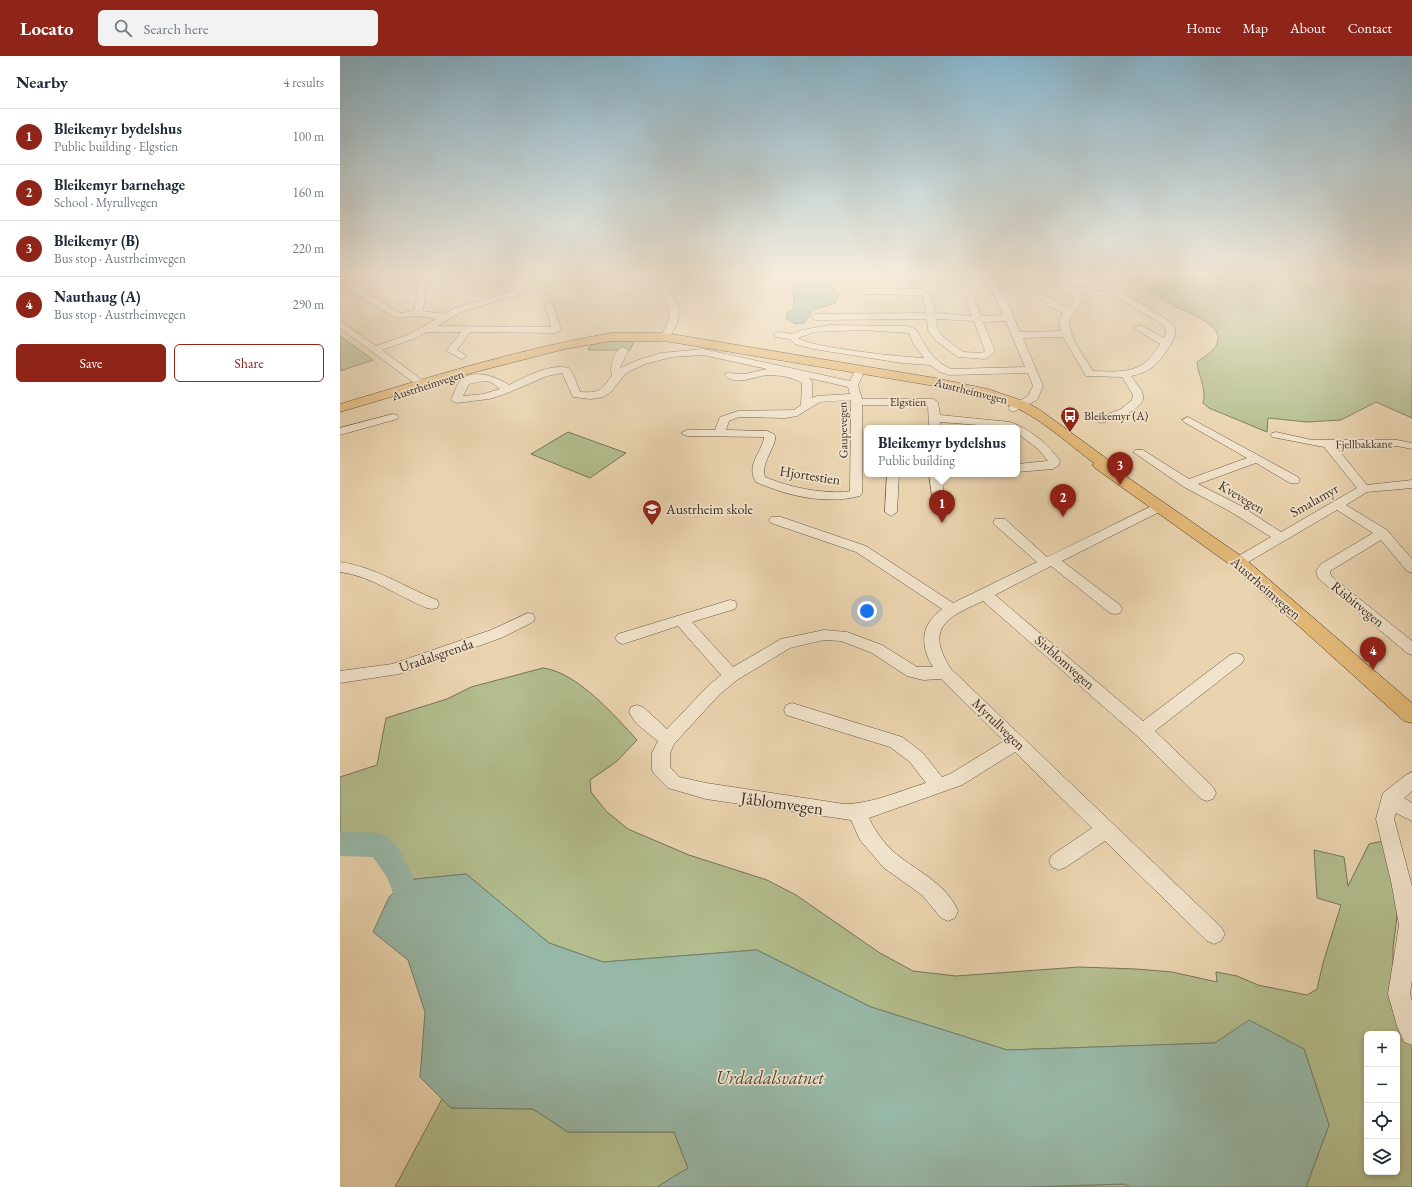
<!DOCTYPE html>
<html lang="en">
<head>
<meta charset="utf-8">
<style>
	:root { --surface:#fff; --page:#f2f2f3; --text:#1f2937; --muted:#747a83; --line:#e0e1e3; --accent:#8f2418 }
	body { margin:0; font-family:"EB Garamond",serif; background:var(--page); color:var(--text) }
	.controls { position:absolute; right:12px; bottom:12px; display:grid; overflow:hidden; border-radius:6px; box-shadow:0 2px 6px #0003 }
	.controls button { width:36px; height:36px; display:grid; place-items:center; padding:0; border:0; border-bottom:1px solid var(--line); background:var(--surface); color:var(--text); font:20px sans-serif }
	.you { position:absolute; left:527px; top:555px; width:14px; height:14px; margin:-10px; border:3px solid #fff; border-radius:50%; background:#1a73e8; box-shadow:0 0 0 6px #1a73e833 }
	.badge { display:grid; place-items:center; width:26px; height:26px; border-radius:50%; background:var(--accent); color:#fff; font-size:13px; font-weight:700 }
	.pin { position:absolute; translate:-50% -33px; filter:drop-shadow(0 1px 2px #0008) }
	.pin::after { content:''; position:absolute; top:21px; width:14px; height:12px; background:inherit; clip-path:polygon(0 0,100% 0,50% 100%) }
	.popup { position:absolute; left:524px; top:369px; width:156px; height:52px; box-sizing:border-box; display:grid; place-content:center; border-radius:6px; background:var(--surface); filter:drop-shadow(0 1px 3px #0005); font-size:13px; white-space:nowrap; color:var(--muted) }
	.popup b { font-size:15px; color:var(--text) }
	.popup::after { content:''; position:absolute; left:50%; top:100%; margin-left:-8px; border:8px solid transparent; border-top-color:var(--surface) }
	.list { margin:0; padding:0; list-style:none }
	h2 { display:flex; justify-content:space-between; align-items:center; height:52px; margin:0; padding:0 16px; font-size:17px }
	h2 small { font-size:13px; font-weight:400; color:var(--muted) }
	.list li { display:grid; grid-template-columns:26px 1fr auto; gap:12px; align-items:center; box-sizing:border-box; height:56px; padding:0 16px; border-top:1px solid var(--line) }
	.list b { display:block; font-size:15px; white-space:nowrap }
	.list p { margin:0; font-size:13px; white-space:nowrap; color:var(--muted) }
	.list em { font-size:13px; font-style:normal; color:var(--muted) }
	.actions { display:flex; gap:8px; padding:12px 16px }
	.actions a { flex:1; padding:9px 0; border:1px solid var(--accent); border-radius:6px; text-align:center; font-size:14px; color:var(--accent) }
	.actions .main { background:var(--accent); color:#fff }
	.icon { flex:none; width:22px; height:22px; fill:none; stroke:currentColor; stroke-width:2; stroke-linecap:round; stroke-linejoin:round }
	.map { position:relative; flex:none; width:1072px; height:1131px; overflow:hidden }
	header { display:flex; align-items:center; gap:24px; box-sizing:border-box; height:56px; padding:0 20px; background:var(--accent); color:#fff }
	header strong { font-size:19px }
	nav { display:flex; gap:22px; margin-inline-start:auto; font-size:14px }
	.search { width:280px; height:36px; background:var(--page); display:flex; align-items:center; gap:10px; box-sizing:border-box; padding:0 14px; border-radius:6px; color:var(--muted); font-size:15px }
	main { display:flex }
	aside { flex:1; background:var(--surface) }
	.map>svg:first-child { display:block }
	.green { fill:#b3bd8d; stroke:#767458; fill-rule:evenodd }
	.water { fill:#98b8a7; stroke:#728072 }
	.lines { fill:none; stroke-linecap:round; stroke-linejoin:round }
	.river { fill:#98b8a7; fill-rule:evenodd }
	.minor-casing { stroke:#665646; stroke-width:1 }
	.major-casing { stroke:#3a2c23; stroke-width:1 }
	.minor { fill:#f1e3cb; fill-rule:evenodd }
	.major { fill:#e5ba78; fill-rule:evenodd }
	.labels { text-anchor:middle; stroke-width:3.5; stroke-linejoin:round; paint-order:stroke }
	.far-street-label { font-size:12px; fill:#3a2c23; stroke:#f1e3cb }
	.far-poi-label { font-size:12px; fill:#3a2c23; stroke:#f1e3cb; text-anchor:start }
	.street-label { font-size:14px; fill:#3a2c23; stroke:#f1e3cb }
	.poi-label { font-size:14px; fill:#3a2c23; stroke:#f1e3cb; text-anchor:start }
	.near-street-label { font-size:17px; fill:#3a2c23; stroke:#f1e3cb }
	.near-water-label { font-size:18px; font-style:italic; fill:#4d483d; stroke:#f1e3cb }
</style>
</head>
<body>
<header>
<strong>Locato</strong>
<div class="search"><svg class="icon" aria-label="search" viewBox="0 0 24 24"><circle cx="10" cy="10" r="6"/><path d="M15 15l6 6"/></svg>Search here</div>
<nav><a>Home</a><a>Map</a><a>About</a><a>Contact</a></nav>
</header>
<main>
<aside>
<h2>Nearby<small>4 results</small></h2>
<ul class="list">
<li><span class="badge">1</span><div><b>Bleikemyr bydelshus</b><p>Public building · Elgstien</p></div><em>100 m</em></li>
<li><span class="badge">2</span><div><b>Bleikemyr barnehage</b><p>School · Myrullvegen</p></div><em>160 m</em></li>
<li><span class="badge">3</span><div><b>Bleikemyr (B)</b><p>Bus stop · Austrheimvegen</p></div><em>220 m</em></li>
<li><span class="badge">4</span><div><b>Nauthaug (A)</b><p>Bus stop · Austrheimvegen</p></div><em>290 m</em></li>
</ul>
<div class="actions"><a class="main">Save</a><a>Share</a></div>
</aside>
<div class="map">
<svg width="1072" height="1131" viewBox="0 0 1072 1131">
	<rect width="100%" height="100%" fill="#ead4af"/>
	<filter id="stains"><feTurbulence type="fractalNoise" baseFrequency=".005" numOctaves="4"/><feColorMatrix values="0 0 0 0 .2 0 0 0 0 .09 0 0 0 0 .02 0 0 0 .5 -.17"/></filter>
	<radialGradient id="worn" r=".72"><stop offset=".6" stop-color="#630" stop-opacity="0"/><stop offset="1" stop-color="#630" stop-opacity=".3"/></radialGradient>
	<path class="green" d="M 788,221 L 1072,221 L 1072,362 L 1036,346 L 1001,364 L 967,366 L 928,362 L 927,376 L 869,352 L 863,347 C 867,332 858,320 857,306 C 862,302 868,299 872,295 C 895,270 846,257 832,249 C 816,240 805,227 788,221 Z
		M 0,280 L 33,304 L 0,315 Z
		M 291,280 L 294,285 L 290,294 L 248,294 L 255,282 Z
		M 228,376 L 286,397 L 250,422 L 191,398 Z
		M 203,612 C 237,616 275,660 297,684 L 276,706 L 250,724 L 251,736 L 266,755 L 288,773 L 349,799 L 427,824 L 456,839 L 540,897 L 573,915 L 616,920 L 739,911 L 796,913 L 832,916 L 877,926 L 876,916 L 897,920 L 918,929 L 967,939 L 977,933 L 983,907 L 1001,849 L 977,842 L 974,794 L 1004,801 L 1008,830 L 1029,788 L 1052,783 L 1060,836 L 1053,892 L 1053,926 L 1072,980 L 1072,1131 L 966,1131 L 989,1069 L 964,993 L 909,965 L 875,987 L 667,994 L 531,951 L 417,894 L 263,906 L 209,887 L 126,818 L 66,824 L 62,828 L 58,816 L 40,789 L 0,788 L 0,721 L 37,709 L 46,662 L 107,643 L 131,631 ZM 1027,978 L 1057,978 L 1057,1116 L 1027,1116 Z
		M 102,1043 L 111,1052 L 193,1053 L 228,1076 L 334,1076 L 348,1112 L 317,1131 L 55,1131 Z
		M 785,1128 L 790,1131 L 686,1131 Z"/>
	<path class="water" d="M 491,225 L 493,234 L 499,237 L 495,247 L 473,254 L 464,267 L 455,268 L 447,263 L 447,257 L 453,253 L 454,249 L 452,228 Z
		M 126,818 L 209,887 L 263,906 L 417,894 L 531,951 L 667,994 L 875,987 L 909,964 L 964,993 L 989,1069 L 966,1131 L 790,1131 L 785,1128 L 686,1131 L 317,1131 L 348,1112 L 334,1076 L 228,1076 L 193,1053 L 111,1052 L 80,1021 L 85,956 L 68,904 L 33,876 L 49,841 L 66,824 Z"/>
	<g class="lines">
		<path class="river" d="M 0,776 C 13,777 29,775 41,778 C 57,782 70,813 75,828 L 71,837 L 62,841 L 53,837 L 47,821 L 33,801 L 0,800 Z"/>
		<defs>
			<path id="minor" d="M 26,221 L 38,221 L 13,229 L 60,257 L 74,255 L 80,221 L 88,221 L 83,255 L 104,258 L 115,252 L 177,234 L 165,221 L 173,221 L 185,232 L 184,237 L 121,256 L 97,270 L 211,271 L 205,249 L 209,246 L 213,249 L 221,274 L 216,277 L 130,276 L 117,294 L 127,300 L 122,303 L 106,295 L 121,276 L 87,276 L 76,282 L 42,294 L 90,330 L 85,333 L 81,332 L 0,272 L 0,265 L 36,290 L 70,278 L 96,263 L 78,260 L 56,262 L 0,229 L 0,224 L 7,226 Z
				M 256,221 L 265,221 L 280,231 L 302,224 L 298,221 L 307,221 L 323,231 L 362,221 L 374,221 L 328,235 C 341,247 342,261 333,275 C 331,279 330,283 325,284 L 320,281 C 336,255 332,245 307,228 L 286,235 L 287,237 L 286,239 L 280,239 Z
				M 635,221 C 661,217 671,257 680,276 L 721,275 L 719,264 L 723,257 L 708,250 L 699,241 L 703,238 L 727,252 L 734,244 L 730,237 L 705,221 C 719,219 724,231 735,232 C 745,233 755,228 765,229 C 775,231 832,264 835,272 C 837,280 831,288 827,294 C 818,309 808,317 791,320 C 795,326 802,333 803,339 C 807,353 771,365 761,367 L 755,364 L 757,362 L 781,353 L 792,344 L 793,339 L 782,321 L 746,320 L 723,281 L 683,282 L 703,330 L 697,344 L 673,356 L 668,353 L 669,351 L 688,340 L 693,330 L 688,317 L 609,319 L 600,316 L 590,309 L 562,307 L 473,293 L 455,288 L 450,283 L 435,281 L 433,279 L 438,276 L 452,278 L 462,274 L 490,269 L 567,270 L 576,273 C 586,290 591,304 611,313 L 685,311 L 666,265 L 643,266 L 655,295 L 648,302 L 645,303 L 618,301 L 595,284 L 588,274 L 587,263 L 475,264 L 470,261 L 475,258 L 586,257 L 583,240 L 580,239 L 523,238 L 522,236 L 526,233 L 582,233 L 591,239 L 595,257 L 632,260 L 624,238 L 618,231 L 622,228 L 632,237 L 641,260 L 663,259 L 651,232 ZM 756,234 L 764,234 L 819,266 L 825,272 L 826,278 L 824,282 L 802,270 L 799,269 L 794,272 L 820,288 C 803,318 785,316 753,315 C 744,300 729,283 729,264 L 743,243 L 739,237 ZM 596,263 L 634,265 L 645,295 L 642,297 L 623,296 L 602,280 L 598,274 ZM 524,274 L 569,277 L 573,287 L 584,302 C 563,301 472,292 458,282 L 474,276 Z
				M 283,291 L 288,294 L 280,312 L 298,304 L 321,297 L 363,293 L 510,325 L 516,312 L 524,312 L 525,314 L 518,329 L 522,343 L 593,343 L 598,346 L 600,359 L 670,366 C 690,373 708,388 720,405 L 719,409 L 713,413 L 677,416 L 677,408 L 708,405 L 698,393 L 677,377 L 677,372 L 600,366 L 601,372 L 589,372 L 588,349 L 522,349 L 522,437 L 520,440 C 486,449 447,440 416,426 C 405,409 422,397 424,381 L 347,380 L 341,377 L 347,374 L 375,374 L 380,361 L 398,355 L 454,354 L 461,349 L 462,327 C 453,321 438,319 428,319 C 415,320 395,331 385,319 L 386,317 L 405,318 L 427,313 L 363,299 L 332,301 L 305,308 L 286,317 L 270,337 L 263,341 L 251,343 L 233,341 L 222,317 L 207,320 L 165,338 L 149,343 L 116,347 L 111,344 C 114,338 116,329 121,324 C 134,312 157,321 169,329 C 186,321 209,307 229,312 L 234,320 L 240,336 C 260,337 261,335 272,319 C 269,311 274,293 283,291 ZM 469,322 L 508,331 L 510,338 L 477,340 L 472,342 L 472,326 ZM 144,325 L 151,326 L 160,333 L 143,338 L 123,340 L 129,328 ZM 511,344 L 510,435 L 507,436 C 479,437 451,432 425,421 C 420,405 440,387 434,378 L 427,375 L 386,374 L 389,365 L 399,361 L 445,362 L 457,360 L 480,346 Z
				M 53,358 L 57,359 L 59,361 L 57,363 L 0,379 L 0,372 Z
				M 848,361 L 958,421 L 960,424 L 958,427 L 950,427 L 916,407 L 858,428 L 901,450 L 941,476 L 1017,432 L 984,391 L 932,381 L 930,379 L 932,377 L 936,376 L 972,384 L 1057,384 L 1072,387 L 1072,393 L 1057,390 L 996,391 L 1027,429 L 1072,424 L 1072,432 L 1027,436 L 1006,449 L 1047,474 L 1072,503 L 1072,517 L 1067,515 L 1041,484 L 990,515 L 991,520 L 1072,585 L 1072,599 L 1067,597 L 978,522 L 976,515 L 981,508 L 1033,477 L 997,454 L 903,509 L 893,509 L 891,506 L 893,503 L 931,481 L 891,456 L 844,431 L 793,396 L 795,394 L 803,394 L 849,423 L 907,402 L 844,366 L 842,364 Z
				M 547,418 L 559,418 L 557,456 L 551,460 L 545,456 Z
				M 589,418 L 601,418 L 605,446 L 603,449 L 599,450 L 593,446 Z
				M 820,446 L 825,447 L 826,450 L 825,453 L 722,505 L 780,549 L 782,553 L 780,557 L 775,558 L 770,557 L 711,510 L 655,539 L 803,665 L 890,599 L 896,597 L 902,599 L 904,603 L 902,607 L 815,675 L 873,731 L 876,737 L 873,743 L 867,745 L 861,743 L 797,680 L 643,545 C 608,561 584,571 611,613 L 881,871 L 885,878 L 881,885 L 874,888 L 867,885 L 765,785 L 726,811 L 719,814 L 712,811 L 709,805 L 712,799 L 752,772 L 675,696 L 622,729 L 529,762 C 535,775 547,792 560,801 C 581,817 607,829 618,855 L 615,862 L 608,865 L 601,862 L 582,839 L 544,812 L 520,784 L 511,764 L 366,743 L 328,732 L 315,719 L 312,714 L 312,697 L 318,685 C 307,676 295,669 289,656 L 291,651 L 297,649 L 303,651 L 327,673 L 368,630 L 381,619 L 338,570 L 283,588 L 278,586 L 275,582 L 278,578 L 390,544 L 395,545 L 397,549 L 395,553 L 352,566 L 393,611 L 441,583 L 484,574 L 507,576 L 542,589 L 577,611 L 593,611 C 580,590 580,569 602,553 L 516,496 L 431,467 L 429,464 L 431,461 L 441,461 L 526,490 L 613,547 L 697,506 L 655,469 L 653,466 L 655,463 L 665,463 L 707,501 ZM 484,584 L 501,585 L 532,597 L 567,620 L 583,624 L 601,623 L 664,685 L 610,718 L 602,721 L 582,696 L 562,681 L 452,647 L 446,649 L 444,654 L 446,659 L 550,691 L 570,706 L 586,727 C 559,735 532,748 504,748 L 366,727 L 339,721 L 330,711 L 330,697 L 334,688 L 380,638 L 397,624 L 450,592 Z
				M 0,506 C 36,511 64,531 97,544 L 99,548 L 97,552 L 92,553 L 87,552 C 57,540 32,520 0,516 Z
				M 188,557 L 193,558 L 195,562 L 193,566 L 161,582 L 59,618 L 0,627 L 0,615 L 52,608 L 151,574 Z
				M 1072,716 L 1072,735 L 1064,742 L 1072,747 L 1072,765 L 1056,757 L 1054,763 L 1072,830 L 1072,924 L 1070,938 L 1072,945 L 1072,989 L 1064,986 L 1057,970 L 1048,938 L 1059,869 L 1051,825 L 1036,763 L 1043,737 L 1066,719 Z"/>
			<path id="major" d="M 271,277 L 325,277 L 595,322 L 648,333 L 686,346 L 700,354 L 770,405 L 777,414 L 904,502 L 1072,647 L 1072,667 L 1064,665 L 892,510 L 755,412 L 752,409 L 754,407 C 732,391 700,362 676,352 C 650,341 622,336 595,330 L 325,285 L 271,285 L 225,293 L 135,316 L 0,356 L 0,348 C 90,321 179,293 271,277 Z"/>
		</defs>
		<use href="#minor" class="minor-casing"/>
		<use href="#major" class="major-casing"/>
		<use href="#minor" class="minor"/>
		<use href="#major" class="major"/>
	</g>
	<linearGradient id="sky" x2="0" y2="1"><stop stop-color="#88b6ce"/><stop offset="0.58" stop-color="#f6ecdb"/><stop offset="1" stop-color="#f6ecdb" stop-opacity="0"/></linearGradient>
	<rect width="1072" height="379" fill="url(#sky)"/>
	<defs>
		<symbol id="bus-pin" viewBox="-11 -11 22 30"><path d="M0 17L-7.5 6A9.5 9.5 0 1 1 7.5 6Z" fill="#8f2418" stroke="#f1e3cb"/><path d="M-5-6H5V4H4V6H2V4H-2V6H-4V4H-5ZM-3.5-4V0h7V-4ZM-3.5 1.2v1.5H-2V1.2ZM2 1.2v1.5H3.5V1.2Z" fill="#fff"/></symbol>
		<symbol id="school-pin" viewBox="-11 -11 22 30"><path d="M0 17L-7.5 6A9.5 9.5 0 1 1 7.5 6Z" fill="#8f2418" stroke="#f1e3cb"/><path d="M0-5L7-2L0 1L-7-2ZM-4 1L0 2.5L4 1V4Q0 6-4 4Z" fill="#fff"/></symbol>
	</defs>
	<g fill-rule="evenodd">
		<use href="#bus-pin" x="719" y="349" width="22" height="30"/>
		<use href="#school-pin" x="301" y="442" width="22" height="30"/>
	</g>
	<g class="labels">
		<g class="far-street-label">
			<text transform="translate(88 329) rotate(-18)" y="4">Austrheimvegen</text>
			<text transform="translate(631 335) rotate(14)" y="4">Austrheimvegen</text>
			<text x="568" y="350">Elgstien</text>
			<text transform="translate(503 374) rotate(-91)" y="4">Gaupevegen</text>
			<text transform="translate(1024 388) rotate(-1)" y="4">Fjellbakkane</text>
		</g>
		<g class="far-poi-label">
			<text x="744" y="364">Bleikemyr (A)</text>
		</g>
		<g class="street-label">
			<text transform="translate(470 419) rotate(9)" y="5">Hjortestien</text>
			<text transform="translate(902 441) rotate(31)" y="5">Kvevegen</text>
			<text transform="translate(974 444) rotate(-30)" y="5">Smalamyr</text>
			<text transform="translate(926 532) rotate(41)" y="5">Austrheimvegen</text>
			<text transform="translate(1018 548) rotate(39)" y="5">Risbitvegen</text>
			<text transform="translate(96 599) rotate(-19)" y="5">Uradalsgrenda</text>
			<text transform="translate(725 606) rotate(41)" y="5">Sivblomvegen</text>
			<text transform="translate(659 668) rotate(44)" y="5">Myrullvegen</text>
		</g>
		<g class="poi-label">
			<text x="326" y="458">Austrheim skole</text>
		</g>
		<g class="near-street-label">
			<text transform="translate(442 747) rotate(8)" y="6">Jåblomvegen</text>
		</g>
		<g class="near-water-label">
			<text x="430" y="1028">Urdadalsvatnet</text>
		</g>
	</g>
	<rect width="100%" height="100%" filter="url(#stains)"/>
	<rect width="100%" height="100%" fill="url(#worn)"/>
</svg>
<div class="controls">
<button>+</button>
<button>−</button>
<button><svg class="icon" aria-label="locate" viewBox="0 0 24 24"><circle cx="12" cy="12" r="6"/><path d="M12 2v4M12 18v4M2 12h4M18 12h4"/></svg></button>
<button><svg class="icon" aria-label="layers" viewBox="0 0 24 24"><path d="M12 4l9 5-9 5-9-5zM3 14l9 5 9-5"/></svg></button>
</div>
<div class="you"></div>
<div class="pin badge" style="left:602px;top:467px">1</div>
<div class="popup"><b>Bleikemyr bydelshus</b>Public building</div>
<div class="pin badge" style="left:723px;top:461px">2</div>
<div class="pin badge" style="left:780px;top:429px">3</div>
<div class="pin badge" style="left:1033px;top:614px">4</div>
</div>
</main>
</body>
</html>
